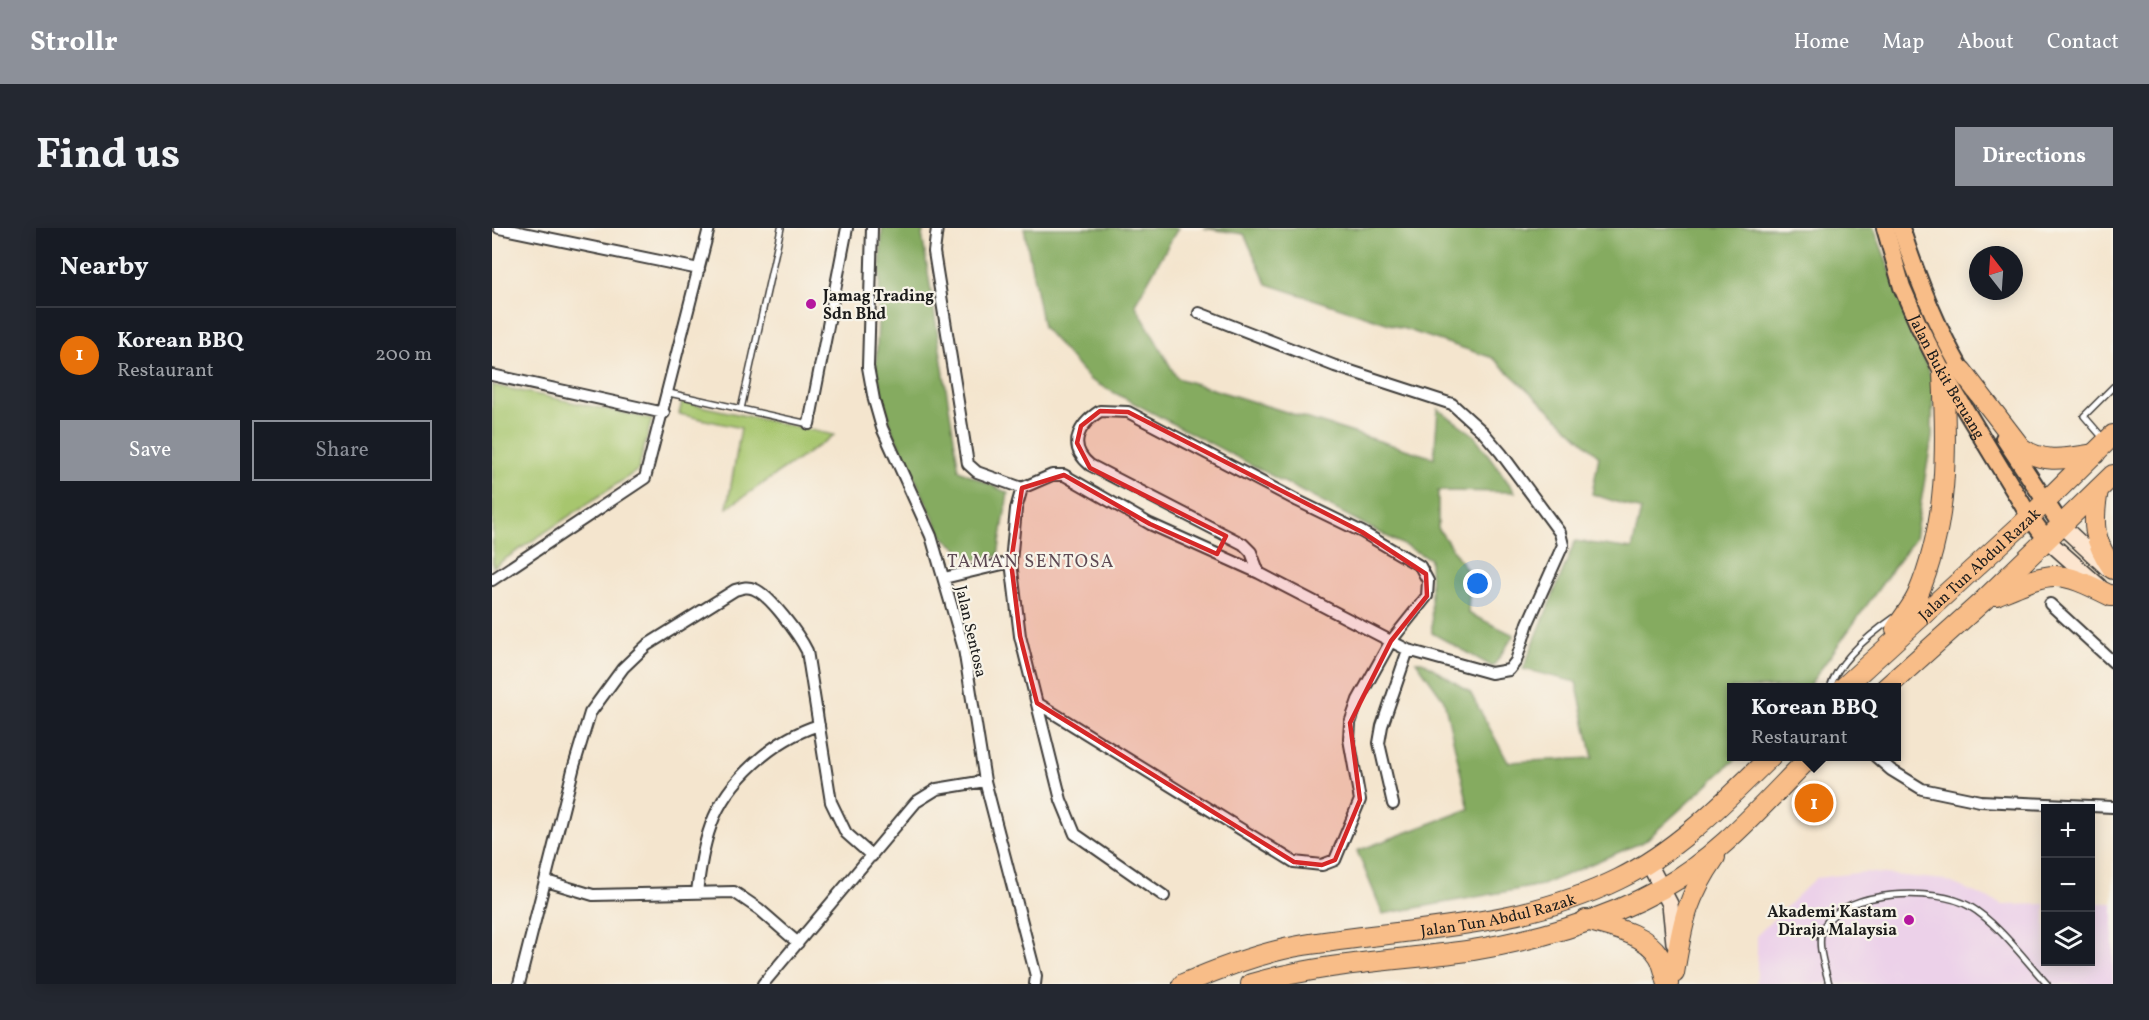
<!DOCTYPE html>
<html lang="en">
<head>
<meta charset="utf-8">
<style>
	:root { --surface:#171b24; --page:#242831; --text:#f1f3f6; --muted:#9ea1a6; --line:#363941; --accent:#8c9099 }
	body { margin:0; font-family:Vollkorn,serif; background:var(--page); color:var(--text) }
	.controls { position:absolute; right:18px; bottom:18px; display:grid; overflow:hidden; border-radius:0px; box-shadow:0 3px 15px #0003 }
	.controls button { width:54px; height:54px; display:grid; place-items:center; padding:0; border:0; border-bottom:2px solid var(--line); background:var(--surface); color:var(--text); font:30px sans-serif }
	.compass { position:absolute; left:1477px; top:18px; width:54px; height:54px; border-radius:50%; background:var(--surface); box-shadow:0 3px 15px #0003; rotate:343deg }
	.you { position:absolute; left:986px; top:356px; width:21px; height:21px; margin:-15px; border:4px solid #fff; border-radius:50%; background:#1a73e8; box-shadow:0 0 0 9px #1a73e833 }
	.badge { display:grid; place-items:center; width:39px; height:39px; border-radius:50%; background:var(--accent); color:#fff; font-size:20px; font-weight:700 }
	.pin { position:absolute; translate:-50% -50%; border:3px solid #fff; box-shadow:0 2px 6px #0006 }
	.popup { position:absolute; left:1235px; top:455px; width:174px; height:78px; box-sizing:border-box; display:grid; place-content:center; border-radius:0px; background:var(--surface); filter:drop-shadow(0 2px 4px #0005); font-size:20px; white-space:nowrap; color:var(--muted) }
	.popup b { font-size:22px; color:var(--text) }
	.popup::after { content:''; position:absolute; left:50%; top:100%; margin-left:-12px; border:12px solid transparent; border-top-color:var(--surface) }
	.list { margin:0; padding:0; list-style:none }
	h2 { display:flex; justify-content:space-between; align-items:center; height:78px; margin:0; padding:0 24px; font-size:26px }
	h2 small { font-size:20px; font-weight:400; color:var(--muted) }
	.list li { display:grid; grid-template-columns:39px 1fr auto; gap:18px; align-items:center; box-sizing:border-box; height:96px; padding:0 24px; border-top:2px solid var(--line) }
	.list b { display:block; font-size:22px; white-space:nowrap }
	.list p { margin:0; font-size:20px; white-space:nowrap; color:var(--muted) }
	.list em { font-size:20px; font-style:normal; color:var(--muted) }
	.actions { display:flex; gap:12px; padding:18px 24px }
	.actions a { flex:1; padding:14px 0; border:2px solid var(--accent); border-radius:0px; text-align:center; font-size:21px; color:var(--accent) }
	.actions .main { background:var(--accent); color:#fff }
	.icon { flex:none; width:33px; height:33px; fill:none; stroke:currentColor; stroke-width:2; stroke-linecap:round; stroke-linejoin:round }
	.map { position:relative; flex:none; width:1621px; height:756px; overflow:hidden; border-radius:0px }
	header { display:flex; align-items:center; gap:36px; box-sizing:border-box; height:84px; padding:0 30px; background:var(--accent); color:#fff }
	header strong { font-size:28px }
	nav { display:flex; gap:33px; margin-inline-start:auto; font-size:21px }
	.intro { display:flex; align-items:center; justify-content:space-between; box-sizing:border-box; height:144px; padding:0 36px }
	h1 { margin:0; font-size:42px }
	.button { padding:15px 27px; border-radius:0px; background:var(--accent); color:#fff; font-size:21px; font-weight:700 }
	main { display:flex; gap:36px; padding:0 36px }
	aside { flex:1; background:var(--surface); border-radius:0px; box-shadow:0 3px 15px #0003 }
	.map>svg:first-child { display:block }
	.built { fill:#ecd1e9 }
	.green { fill:#a7c66e; stroke:#627145; stroke-width:1.5 }
	.forest { fill:#85ab61; stroke:#50643e; stroke-width:1.5 }
	.lines { fill:none; stroke-linecap:round; stroke-linejoin:round }
	.lane-casing { stroke:#3c3a37; stroke-width:8 }
	.street-casing { stroke:#3c3a37; stroke-width:14 }
	.secondary-casing { stroke:#3c3a37; stroke-width:18 }
	.primary-casing { stroke:#3c3a37; stroke-width:20 }
	.highway-casing { stroke:#3c3a37; stroke-width:22 }
	.lane { stroke:#fff; stroke-width:5 }
	.street { stroke:#fff; stroke-width:10 }
	.secondary { stroke:#fce5cf; stroke-width:15 }
	.primary { stroke:#f8bd88; stroke-width:16 }
	.highway { stroke:#f8bd88; stroke-width:20 }
	.marked { fill:#d62828; fill-opacity:0.2; stroke:#d62828; stroke-width:4.5; stroke-linejoin:round }
	.poi-dot { fill:#b5179e; stroke:#f7f3e8; stroke-width:2 }
	.labels { text-anchor:middle; stroke-width:4.5; stroke-linejoin:round; paint-order:stroke }
	.poi-label { font-size:16px; font-weight:bold; fill:#1c1c1c; stroke:#f7f3e8; text-anchor:start }
	.street-label { font-size:16px; fill:#1c1c1c; stroke:#f7f3e8 }
	.neighbourhood-label { font-size:18px; letter-spacing:1.5px; fill:#5e4a54; stroke:#f7f3e8 }
</style>
</head>
<body>
<header>
<strong>Strollr</strong>
<nav><a>Home</a><a>Map</a><a>About</a><a>Contact</a></nav>
</header>
<div class="intro"><h1>Find us</h1><a class="button">Directions</a></div>
<main>
<aside>
<h2>Nearby<small></small></h2>
<ul class="list">
<li><span class="badge" style="background:#e8710a">1</span><div><b>Korean BBQ</b><p>Restaurant</p></div><em>200 m</em></li>
</ul>
<div class="actions"><a class="main">Save</a><a>Share</a></div>
</aside>
<div class="map">
<svg width="1621" height="756" viewBox="0 0 1621 756">
	<rect width="100%" height="100%" fill="#f7f3e8"/>
	<filter id="ink" filterUnits="userSpaceOnUse"><feTurbulence type="fractalNoise" baseFrequency=".0167" numOctaves="2"/><feDisplacementMap in="SourceGraphic" scale="12" xChannelSelector="R" yChannelSelector="G"/><feConvolveMatrix kernelMatrix="1 2 1 2 8 2 1 2 1" color-interpolation-filters="sRGB"/></filter>
	<filter id="wash" filterUnits="userSpaceOnUse"><feTurbulence type="fractalNoise" baseFrequency=".008" numOctaves="4" result="noise"/><feDisplacementMap in="SourceGraphic" scale="24" xChannelSelector="R" yChannelSelector="G"/><feGaussianBlur stdDeviation="1.35" result="paint"/><feColorMatrix in="noise" values="0 0 0 0 0 0 0 0 0 0 0 0 0 0 0 0 0 1.4 0 .05"/><feComposite in="paint" operator="in"/></filter>
	<g filter="url(#wash)">
		<rect width="100%" height="100%" fill="#f4e5ce"/>
		<path class="built" d="M 1373,644 L 1453,652 L 1511,677 L 1553,676 L 1554,734 L 1598,734 L 1599,675 L 1621,675 L 1621,756 L 1265,756 L 1265,707 L 1324,650 Z"/>
		<path class="green" d="M 0,157 L 160,191 L 146,242 L 1,339 Z
			M 190,174 L 342,207 L 235,280 L 249,200 L 187,186 Z"/>
		<path class="forest" d="M 390,0 L 434,0 L 430,6 L 467,242 L 516,265 L 506,328 L 480,332 L 450,308 L 399,200 L 384,140 Z
			M 532,0 L 686,0 L 643,76 L 685,150 L 942,230 L 946,181 L 982,207 L 1023,264 L 946,263 L 946,300 L 978,347 L 976,385 L 1022,407 L 1001,439 L 940,405 L 938,331 L 598,152 L 551,99 Z
			M 711,0 L 1382,0 L 1441,155 L 1440,209 L 1423,310 L 1316,459 L 1240,460 L 1240,528 L 1246,529 L 1153,613 L 1050,657 L 891,686 L 865,623 L 977,581 L 952,472 L 924,433 L 930,433 L 978,464 L 1016,534 L 1101,530 L 1084,454 L 1031,441 L 1083,313 L 1140,321 L 1149,282 L 1100,266 L 1107,228 L 1001,130 L 775,56 L 752,6 Z"/>
	</g>
	<g filter="url(#ink)">
		<g class="lines">
			<defs>
				<path id="lane" d="M 177,165 L 317,196
					M 249,181 L 289,0
					M 1611,210 L 1592,188 L 1621,159
					M 1338,460 C 1346,432 1380,405 1403,389
					M 1337,756 C 1333,739 1323,714 1332,698 C 1353,661 1445,659 1477,678 C 1505,694 1533,732 1555,756"/>
				<path id="street" d="M 7,0 L 207,41
					M 380,0 L 376,139 L 382,172 L 390,200 L 439,308 L 472,421 L 493,553 L 544,748 L 543,756
					M 445,0 L 442,24 L 476,236 L 485,244 L 530,260
					M 0,147 L 172,185
					M 317,196 L 355,0
					M 452,350 L 519,334
					M 0,352 L 153,250 L 217,0
					M 1558,376 L 1621,434
					M 545,475 L 802,634 L 830,637 L 843,632 L 868,572 L 857,511 L 858,495 L 866,472 L 899,413 L 935,368 L 936,353 L 928,338 L 870,304 L 806,273 L 636,184 L 608,183 C 586,197 575,218 598,237 L 751,316 L 759,324 L 767,345
					M 1383,528 L 1399,542 L 1430,561 L 1488,573 L 1621,579
					M 901,576 L 887,515 L 890,498 L 916,422
					M 54,653 L 101,667 L 242,664 L 267,681 L 306,715
					M 205,664 C 208,641 211,619 219,597 C 235,552 282,511 327,497
					M 672,668 L 583,606 L 569,572 L 528,408 L 519,334 L 524,281 L 530,260 L 560,247 L 572,247 L 658,296 L 767,345 L 916,422 L 999,445 L 1017,442 L 1024,433 L 1036,395 L 1071,317 L 1068,305 L 1009,225 L 991,204 L 960,176 L 843,138 L 707,85
					M 27,756 L 82,538 L 98,485 L 131,440 L 155,417 L 243,362 C 250,360 255,358 262,361 C 278,367 307,407 315,423 L 339,574 L 354,605 L 380,628
					M 271,756 L 424,574 L 445,561 L 493,553"/>
				<path id="secondary" d="M 1569,297 L 1615,340
					M 1554,311 L 1607,358
					M 1156,634 L 1178,676 L 1182,715"/>
				<g id="primary">
					<path id="s1" d="M 1393,0 L 1410,59 L 1427,98 L 1451,145 L 1538,289 L 1554,311"/>
					<path d="M 1409,0 C 1426,53 1446,105 1476,153"/>
					<path d="M 1512,210 L 1569,297"/>
				</g>
				<g id="highway">
					<path d="M 1470,143 L 1529,220 C 1553,237 1576,230 1603,226"/>
					<path d="M 1606,262 C 1600,296 1601,312 1621,341"/>
					<path d="M 1504,367 C 1561,343 1563,340 1619,368"/>
					<path d="M 1404,401 C 1411,389 1421,378 1426,366 C 1456,296 1455,219 1451,145"/>
					<path id="s2" d="M 1351,460 L 1538,289 L 1621,207"/>
					<path d="M 1394,460 L 1492,372 L 1621,247"/>
					<path d="M 1094,692 C 1118,699 1153,705 1167,728 C 1172,736 1173,747 1176,756"/>
					<path d="M 1182,745 C 1191,694 1193,673 1223,629"/>
					<path id="s3" d="M 691,756 C 730,739 770,724 812,717 C 920,700 1028,700 1127,651 C 1186,622 1233,573 1279,528"/>
					<path d="M 759,756 C 830,735 902,733 975,723 C 1040,713 1111,693 1169,661 C 1227,629 1273,574 1319,528"/>
				</g>
			</defs>
			<use href="#lane" class="lane-casing"/>
			<use href="#street" class="street-casing"/>
			<use href="#secondary" class="secondary-casing"/>
			<use href="#primary" class="primary-casing"/>
			<use href="#highway" class="highway-casing"/>
			<use href="#lane" class="lane"/>
			<use href="#street" class="street"/>
			<use href="#secondary" class="secondary"/>
			<use href="#primary" class="primary"/>
			<use href="#highway" class="highway"/>
		</g>
	</g>
	<path class="marked" d="M 608,183 L 636,184 L 870,304 L 934,346 L 935,368 L 899,413 L 858,495 L 868,572 L 843,632 L 830,637 L 802,634 L 545,475 L 528,408 L 519,334 L 530,260 L 572,247 L 658,296 L 725,326 L 734,308 L 598,240 L 585,215 L 589,198 Z"/>
	<g class="poi-dot">
		<circle cx="319" cy="76" r="6"/>
		<circle cx="1417" cy="692" r="6"/>
	</g>
	<g class="labels">
		<g class="poi-label">
			<text x="331" y="73">Jamag Trading<tspan x="331" dy="18">Sdn Bhd</tspan></text>
			<text x="1405" y="689" text-anchor="end">Akademi Kastam<tspan x="1405" dy="18">Diraja Malaysia</tspan></text>
		</g>
		<g class="street-label">
			<text dy="6" stroke="none"><textPath href="#s1" startOffset="162">Jalan Bukit Beruang</textPath></text>
			<text dy="6" stroke="none"><textPath href="#s2" startOffset="184">Jalan Tun Abdul Razak</textPath></text>
			<text transform="translate(480 403) rotate(77)" y="6">Jalan Sentosa</text>
			<text dy="6" stroke="none"><textPath href="#s3" startOffset="324">Jalan Tun Abdul Razak</textPath></text>
		</g>
		<g class="neighbourhood-label">
			<text x="539" y="339">TAMAN SENTOSA</text>
		</g>
	</g>
</svg>
<div class="controls">
<button>+</button>
<button>−</button>
<button><svg class="icon" aria-label="layers" viewBox="0 0 24 24"><path d="M12 4l9 5-9 5-9-5zM3 14l9 5 9-5"/></svg></button>
</div>
<svg class="compass" viewBox="-18 -18 36 36"><path d="M0-13l5 13h-10z" fill="#e53935"/><path d="M0 13l5-13h-10z" fill="#9ea1a6"/></svg>
<div class="you"></div>
<div class="pin badge" style="left:1322px;top:575px;background:#e8710a">1</div>
<div class="popup"><b>Korean BBQ</b>Restaurant</div>
</div>
</main>
</body>
</html>
